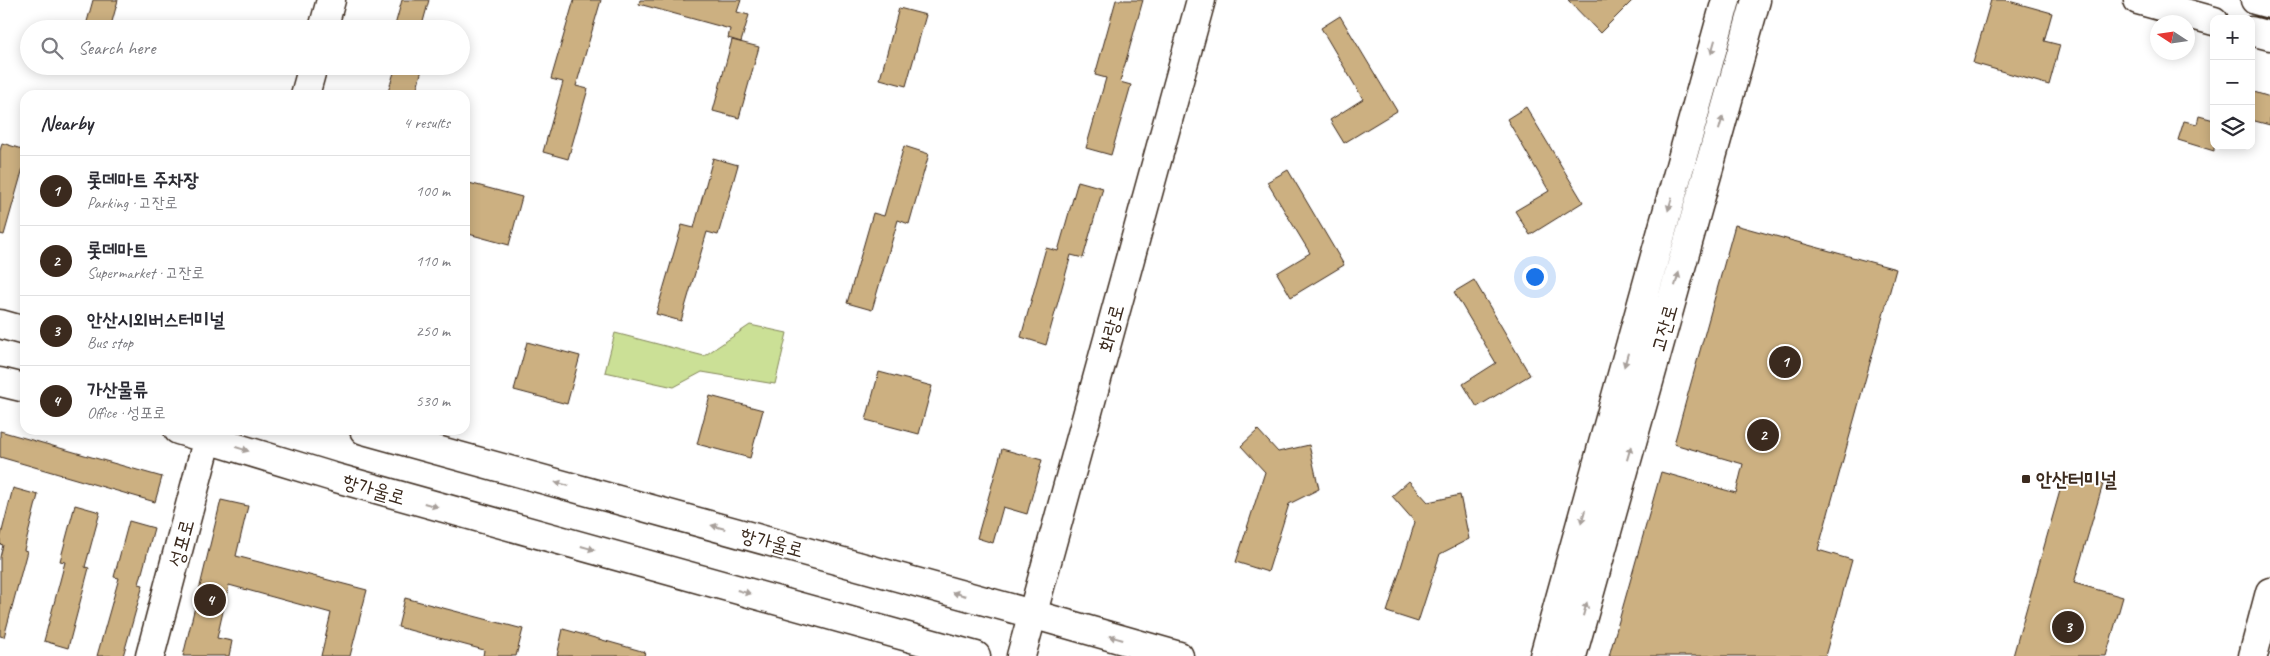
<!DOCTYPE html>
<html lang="en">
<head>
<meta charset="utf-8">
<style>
	:root { --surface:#fff; --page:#f7f7f7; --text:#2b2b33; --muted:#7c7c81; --line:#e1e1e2; --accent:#3b2a1e }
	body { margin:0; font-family:Caveat,"Poor Story",sans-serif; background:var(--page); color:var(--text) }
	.controls { position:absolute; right:15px; top:15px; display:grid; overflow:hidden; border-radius:10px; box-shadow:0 2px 12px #0003 }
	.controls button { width:45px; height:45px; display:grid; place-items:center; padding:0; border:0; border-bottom:1px solid var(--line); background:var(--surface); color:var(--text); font:25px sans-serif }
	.compass { position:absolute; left:2150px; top:15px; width:45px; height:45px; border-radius:50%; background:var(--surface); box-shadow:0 2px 12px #0003; rotate:282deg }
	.you { position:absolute; left:1534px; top:276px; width:18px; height:18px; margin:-12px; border:4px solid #fff; border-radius:50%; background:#1a73e8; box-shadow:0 0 0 8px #1a73e833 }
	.badge { display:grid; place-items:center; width:32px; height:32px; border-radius:50%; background:var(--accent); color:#fff; font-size:16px; font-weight:700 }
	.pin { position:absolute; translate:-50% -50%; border:2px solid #fff; box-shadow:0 1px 5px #0006 }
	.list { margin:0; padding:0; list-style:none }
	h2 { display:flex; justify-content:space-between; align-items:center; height:65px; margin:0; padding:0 20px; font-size:21px }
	h2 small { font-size:16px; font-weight:400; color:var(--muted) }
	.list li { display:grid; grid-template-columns:32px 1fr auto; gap:15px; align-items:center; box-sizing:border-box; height:70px; padding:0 20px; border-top:1px solid var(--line) }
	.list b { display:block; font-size:19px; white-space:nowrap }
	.list p { margin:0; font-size:16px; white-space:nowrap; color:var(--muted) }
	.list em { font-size:16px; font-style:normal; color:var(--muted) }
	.icon { flex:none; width:28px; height:28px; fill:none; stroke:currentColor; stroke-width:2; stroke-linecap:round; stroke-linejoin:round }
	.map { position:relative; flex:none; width:2270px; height:656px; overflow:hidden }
	.search { position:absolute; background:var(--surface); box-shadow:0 2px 12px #0003; left:20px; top:20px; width:450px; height:55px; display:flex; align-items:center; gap:12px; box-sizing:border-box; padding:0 18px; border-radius:28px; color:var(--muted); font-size:19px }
	.panel { position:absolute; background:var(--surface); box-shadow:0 2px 12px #0003; left:20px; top:90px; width:450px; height:345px; border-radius:15px }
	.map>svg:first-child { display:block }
	.park { fill:#cbe096; stroke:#83855a }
	.building { fill:#ccb081; stroke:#3b2a1e }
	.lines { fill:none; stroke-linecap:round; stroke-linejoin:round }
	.secondary-casing { stroke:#3b2a1e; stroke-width:31 }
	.primary-casing { stroke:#3b2a1e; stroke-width:31 }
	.secondary { stroke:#fff; stroke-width:28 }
	.primary { stroke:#fff; stroke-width:28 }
	.oneway { fill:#a79f9a }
	.poi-dot { fill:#3b2a1e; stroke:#fff; stroke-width:2 }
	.labels { text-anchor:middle; stroke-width:4; stroke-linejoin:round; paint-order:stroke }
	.street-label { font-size:20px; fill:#3b2a1e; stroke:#fff }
	.poi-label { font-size:20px; font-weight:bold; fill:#3b2a1e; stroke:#fff; text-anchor:start }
</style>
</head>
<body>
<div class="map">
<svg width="2270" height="656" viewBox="0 0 2270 656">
	<rect width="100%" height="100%" fill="#fff"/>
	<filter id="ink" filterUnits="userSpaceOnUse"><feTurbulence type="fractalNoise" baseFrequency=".02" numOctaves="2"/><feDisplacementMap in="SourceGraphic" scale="10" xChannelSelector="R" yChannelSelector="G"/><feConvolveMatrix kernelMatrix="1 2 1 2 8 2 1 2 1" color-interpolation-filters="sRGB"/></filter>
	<g filter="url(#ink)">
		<path class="park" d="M 750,325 L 787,333 L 775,384 L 702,372 L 674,387 L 605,372 L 615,333 L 704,356 Z"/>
		<path class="building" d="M 93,0 L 118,0 L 110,29 L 85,29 Z
			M 402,0 L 429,0 L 421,29 L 394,29 Z
			M 574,0 L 601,0 L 576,86 L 588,89 L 568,159 L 543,152 L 563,82 L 551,79 Z
			M 640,0 L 741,0 L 737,12 L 749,15 L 741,42 L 728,38 L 730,29 L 639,4 Z
			M 1116,0 L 1143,0 L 1120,82 L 1131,85 L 1111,155 L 1086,148 L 1106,78 L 1095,75 Z
			M 1568,0 L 1633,0 L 1600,33 Z
			M 1991,0 L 2005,0 L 2052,13 L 2044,41 L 2060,45 L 2049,85 L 1973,63 Z
			M 899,8 L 926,15 L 906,86 L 880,79 Z
			M 1340,16 L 1397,111 L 1344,143 L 1330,120 L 1363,99 L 1321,28 Z
			M 732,40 L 759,47 L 739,118 L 713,111 Z
			M 396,66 L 423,66 L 415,95 L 387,95 Z
			M 2251,91 L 2270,97 L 2270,125 L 2251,120 Z
			M 1526,107 L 1583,202 L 1530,235 L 1515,211 L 1549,191 L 1507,119 Z
			M 2199,116 L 2214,120 L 2214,151 L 2178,140 L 2184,121 L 2197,124 Z
			M 2,143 L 25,150 L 25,161 L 4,235 L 0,234 L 0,151 Z
			M 904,146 L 929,154 L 909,224 L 898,220 L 872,310 L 847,303 L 873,213 L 884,216 Z
			M 713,158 L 738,165 L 718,235 L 707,232 L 681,321 L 656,314 L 682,225 L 694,228 Z
			M 1288,170 L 1344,265 L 1291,297 L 1277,273 L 1310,253 L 1267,182 Z
			M 1078,181 L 1103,188 L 1083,258 L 1071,255 L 1046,345 L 1021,337 L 1046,248 L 1058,251 Z
			M 469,183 L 522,197 L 509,245 L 465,233 L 465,196 Z
			M 1735,225 L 1896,269 L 1818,550 L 1852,560 L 1825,656 L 1609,656 L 1661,472 L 1736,493 L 1743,464 L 1674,444 Z
			M 1474,280 L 1530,375 L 1477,407 L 1463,384 L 1496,363 L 1454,292 Z
			M 527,342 L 580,356 L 567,404 L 514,390 Z
			M 879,372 L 932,386 L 919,434 L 866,420 Z
			M 710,396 L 763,410 L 750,458 L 697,444 Z
			M 1258,430 L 1278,452 L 1309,445 L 1319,489 L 1289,504 L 1268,572 L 1236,562 L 1265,472 L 1241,446 Z
			M 0,431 L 162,477 L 155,502 L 0,457 Z
			M 1002,449 L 1042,460 L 1027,514 L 1003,507 L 993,543 L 977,538 Z
			M 2065,473 L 2103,484 L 2074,583 L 2123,597 L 2106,656 L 2013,656 Z
			M 1409,481 L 1428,502 L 1460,495 L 1469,539 L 1440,554 L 1418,622 L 1387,612 L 1415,522 L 1392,496 Z
			M 13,488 L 38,495 L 24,550 L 27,551 L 4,637 L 0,636 L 0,557 L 3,545 L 0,544 L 0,539 Z
			M 221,500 L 248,506 L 236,556 L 367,590 L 350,656 L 321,656 L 331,613 L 229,585 L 217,638 L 232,641 L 229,656 L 183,656 Z
			M 75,505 L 100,512 L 85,567 L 89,568 L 68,648 L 44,641 L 65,562 L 60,561 Z
			M 129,521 L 154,528 L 139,584 L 143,585 L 123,656 L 97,656 L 119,578 L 114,577 Z
			M 405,598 L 523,629 L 516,656 L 483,656 L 484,650 L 398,627 Z
			M 563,629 L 645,652 L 644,656 L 557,656 Z"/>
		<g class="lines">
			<defs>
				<path id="secondary" d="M 2138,0 L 2214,21
					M 2255,0 L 2270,4
					M 323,29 L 331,0
					M 2251,31 L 2270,36
					M 305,95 L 313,66
					M 0,324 L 25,331
					M 0,382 L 25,388
					M 178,430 L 333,477 L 976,656
					M 364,430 L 1032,614 L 1179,656
					M 150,656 L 210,430
					M 1021,656 L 1201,0
					M 1544,656 L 1726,0
					M 1572,656 L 1756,0"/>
				<path id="primary" d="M 2253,656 L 2270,592"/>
			</defs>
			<use href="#secondary" class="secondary-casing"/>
			<use href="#primary" class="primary-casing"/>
			<use href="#secondary" class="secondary"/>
			<use href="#primary" class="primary"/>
		</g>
		<defs><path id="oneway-solid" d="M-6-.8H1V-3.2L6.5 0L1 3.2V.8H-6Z" transform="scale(1.25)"/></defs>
		<g class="oneway">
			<use href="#oneway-solid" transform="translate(1713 47) rotate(106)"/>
			<use href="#oneway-solid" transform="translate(1721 123) rotate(-74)"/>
			<use href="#oneway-solid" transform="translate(1670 204) rotate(106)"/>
			<use href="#oneway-solid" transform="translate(1677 279) rotate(-74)"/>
			<use href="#oneway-solid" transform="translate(1626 360) rotate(106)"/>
			<use href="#oneway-solid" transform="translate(242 449) rotate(17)"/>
			<use href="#oneway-solid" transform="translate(1629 453) rotate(-74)"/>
			<use href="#oneway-solid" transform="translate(562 484) rotate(-165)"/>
			<use href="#oneway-solid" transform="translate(431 505) rotate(16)"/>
			<use href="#oneway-solid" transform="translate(1583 517) rotate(106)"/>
			<use href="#oneway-solid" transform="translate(718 527) rotate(-165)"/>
			<use href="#oneway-solid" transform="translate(588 548) rotate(16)"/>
			<use href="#oneway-solid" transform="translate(744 592) rotate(16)"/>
			<use href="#oneway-solid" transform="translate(959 594) rotate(-165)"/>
			<use href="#oneway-solid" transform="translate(1585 609) rotate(-74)"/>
			<use href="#oneway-solid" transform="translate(1116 638) rotate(-164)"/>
		</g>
	</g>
	<rect class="poi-dot" x="2021" y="474" width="10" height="10" rx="2.5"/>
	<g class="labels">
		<g class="street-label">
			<text transform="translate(1111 328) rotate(-75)" y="7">화랑로</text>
			<text transform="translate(1664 328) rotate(-74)" y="7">고잔로</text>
			<text transform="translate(374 489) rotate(16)" y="7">항가울로</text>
			<text transform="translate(772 542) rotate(15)" y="7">항가울로</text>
			<text transform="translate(181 543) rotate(-75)" y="7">성포로</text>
		</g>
		<g class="poi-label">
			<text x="2036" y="486">안산터미널</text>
		</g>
	</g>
</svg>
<div class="controls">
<button>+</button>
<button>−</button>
<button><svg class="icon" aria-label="layers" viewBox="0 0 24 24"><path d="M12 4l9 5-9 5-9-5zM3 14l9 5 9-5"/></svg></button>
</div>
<svg class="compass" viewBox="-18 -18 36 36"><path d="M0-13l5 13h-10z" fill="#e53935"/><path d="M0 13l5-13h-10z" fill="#7c7c81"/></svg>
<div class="you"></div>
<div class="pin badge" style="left:1785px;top:362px">1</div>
<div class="pin badge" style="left:1763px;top:435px">2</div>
<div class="pin badge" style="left:2068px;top:627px">3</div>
<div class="pin badge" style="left:210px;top:600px">4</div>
<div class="search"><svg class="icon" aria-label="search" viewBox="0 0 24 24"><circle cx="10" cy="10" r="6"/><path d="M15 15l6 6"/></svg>Search here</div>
<section class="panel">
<h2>Nearby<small>4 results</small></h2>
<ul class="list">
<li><span class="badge">1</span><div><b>롯데마트 주차장</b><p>Parking · 고잔로</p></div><em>100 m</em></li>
<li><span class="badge">2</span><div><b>롯데마트</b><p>Supermarket · 고잔로</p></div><em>110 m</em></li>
<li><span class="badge">3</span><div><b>안산시외버스터미널</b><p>Bus stop</p></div><em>250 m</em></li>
<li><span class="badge">4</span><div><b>가산물류</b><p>Office · 성포로</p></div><em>530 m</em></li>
</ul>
</section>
</div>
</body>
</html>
